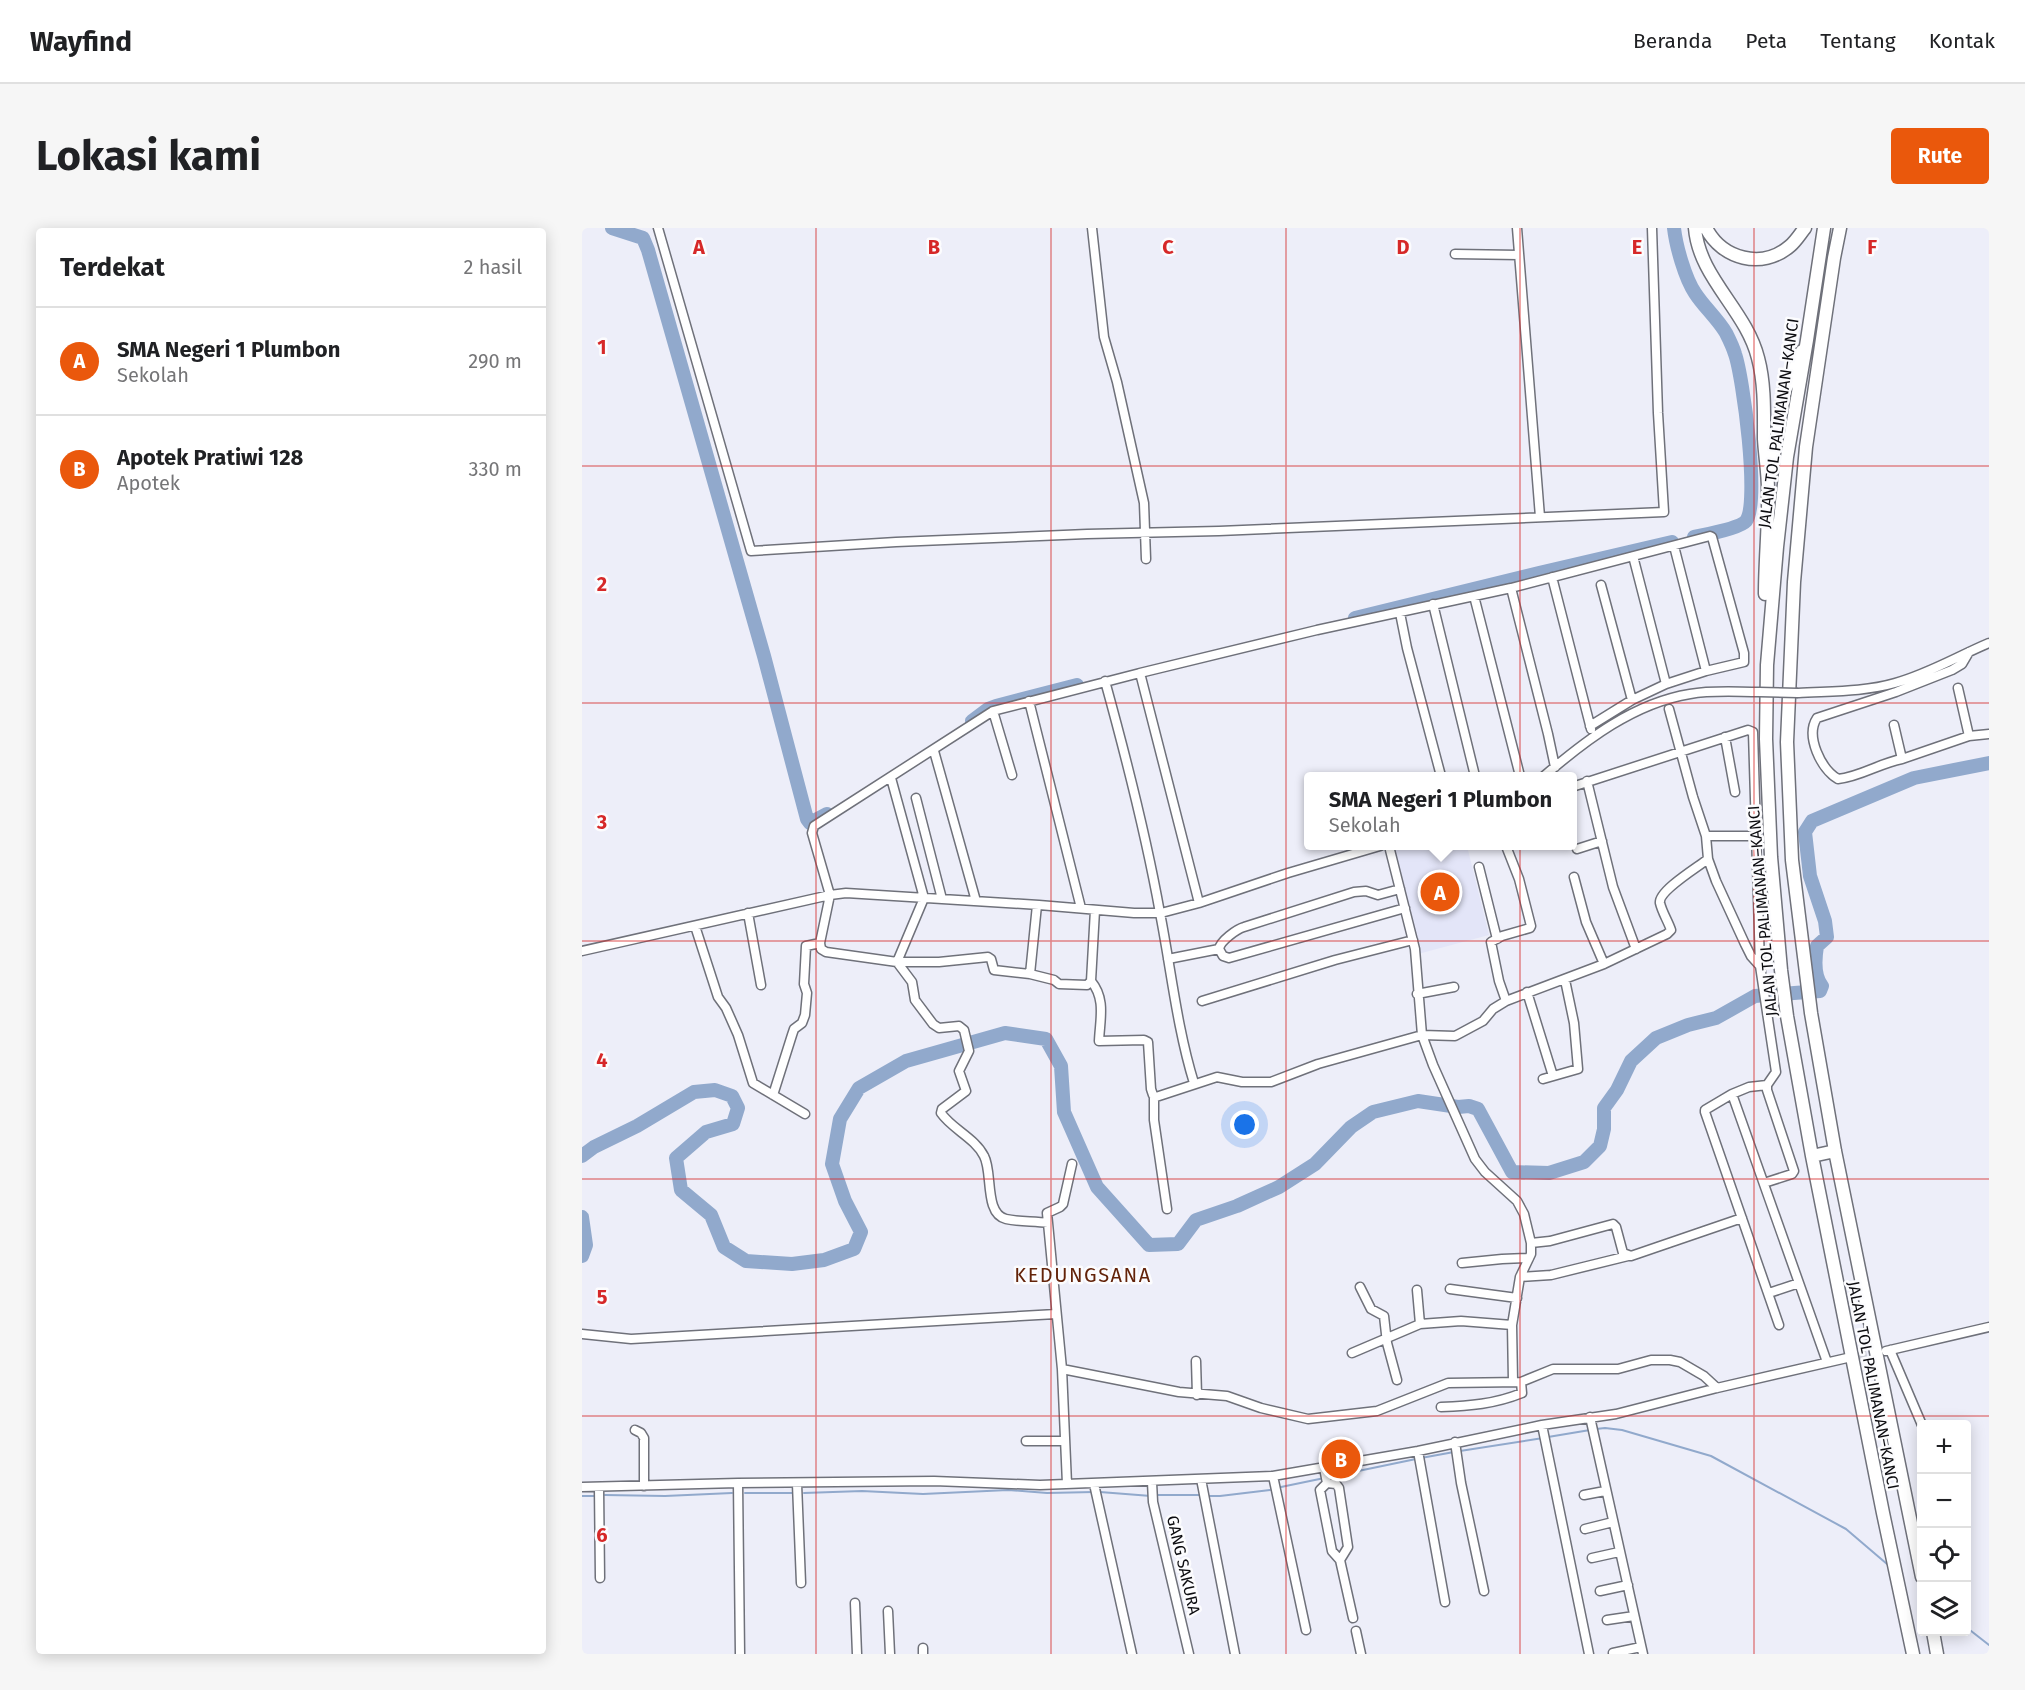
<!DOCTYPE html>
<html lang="id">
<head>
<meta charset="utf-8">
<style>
	:root { --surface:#fff; --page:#f6f6f6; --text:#202124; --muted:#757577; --line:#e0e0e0; --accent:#ea580c }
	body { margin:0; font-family:"Fira Sans",sans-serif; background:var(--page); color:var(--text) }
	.controls { position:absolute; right:18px; bottom:18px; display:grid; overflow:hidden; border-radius:6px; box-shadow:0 3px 15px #0003 }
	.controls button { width:54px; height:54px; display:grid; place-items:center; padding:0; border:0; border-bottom:2px solid var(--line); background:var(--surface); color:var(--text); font:30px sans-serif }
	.you { position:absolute; left:663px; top:897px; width:21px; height:21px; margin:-15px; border:4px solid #fff; border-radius:50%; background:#1a73e8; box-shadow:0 0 0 9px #1a73e833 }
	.badge { display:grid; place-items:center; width:39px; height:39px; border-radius:50%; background:var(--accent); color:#fff; font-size:20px; font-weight:700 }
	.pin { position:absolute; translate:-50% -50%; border:3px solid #fff; box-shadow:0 2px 6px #0006 }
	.popup { position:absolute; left:722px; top:544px; width:273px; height:78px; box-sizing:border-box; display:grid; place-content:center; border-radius:6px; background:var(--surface); filter:drop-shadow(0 2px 4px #0005); font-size:20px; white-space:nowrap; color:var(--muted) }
	.popup b { font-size:22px; color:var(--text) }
	.popup::after { content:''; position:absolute; left:50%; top:100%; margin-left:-12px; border:12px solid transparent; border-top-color:var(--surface) }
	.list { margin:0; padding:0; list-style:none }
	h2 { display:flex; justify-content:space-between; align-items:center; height:78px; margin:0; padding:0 24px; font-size:26px }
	h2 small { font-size:20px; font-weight:400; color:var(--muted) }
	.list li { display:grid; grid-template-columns:39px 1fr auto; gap:18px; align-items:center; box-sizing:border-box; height:108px; padding:0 24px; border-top:2px solid var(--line) }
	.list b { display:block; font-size:22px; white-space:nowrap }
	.list p { margin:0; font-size:20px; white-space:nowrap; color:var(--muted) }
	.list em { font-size:20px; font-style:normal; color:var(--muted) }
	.icon { flex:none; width:33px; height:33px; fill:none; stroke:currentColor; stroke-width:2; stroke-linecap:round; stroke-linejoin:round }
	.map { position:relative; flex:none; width:1407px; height:1426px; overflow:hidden; border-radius:6px }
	header { display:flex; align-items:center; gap:36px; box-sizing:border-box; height:84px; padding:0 30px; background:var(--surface); border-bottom:2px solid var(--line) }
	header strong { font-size:28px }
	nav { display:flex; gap:33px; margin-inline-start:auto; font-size:21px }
	.intro { display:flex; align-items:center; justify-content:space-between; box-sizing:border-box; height:144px; padding:0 36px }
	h1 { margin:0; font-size:42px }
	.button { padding:15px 27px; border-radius:6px; background:var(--accent); color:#fff; font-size:21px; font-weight:700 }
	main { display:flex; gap:36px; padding:0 36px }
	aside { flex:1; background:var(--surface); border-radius:6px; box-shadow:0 3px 15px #0003 }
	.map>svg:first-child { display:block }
	.built { fill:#e3e5f8 }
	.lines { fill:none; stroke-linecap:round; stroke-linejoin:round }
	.stream { stroke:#91a9cc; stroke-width:2 }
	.river { stroke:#91a9cc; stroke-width:14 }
	.minor-tunnel { stroke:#cbccd6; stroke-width:8; stroke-dasharray:8 4; stroke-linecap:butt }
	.minor-casing { stroke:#6f717a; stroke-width:11 }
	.highway-casing { stroke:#6f717a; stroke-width:15 }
	.minor { stroke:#fff; stroke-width:8 }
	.highway { stroke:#fff; stroke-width:12 }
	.minor-bridge-casing { stroke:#6f717a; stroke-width:11; stroke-linecap:butt }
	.minor-bridge { stroke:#fff; stroke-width:8 }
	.grid { fill:none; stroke:#d62828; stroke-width:1.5; stroke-opacity:0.55 }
	.labels { text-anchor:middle; stroke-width:5; stroke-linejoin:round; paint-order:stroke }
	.street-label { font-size:16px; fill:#0c0c10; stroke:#fcfcfe }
	.quarter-label { font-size:20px; letter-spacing:1.5px; fill:#63230a; stroke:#fcfcfe }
	.grid-label { font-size:20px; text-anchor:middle; font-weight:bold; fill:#d62828; stroke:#fcfcfe; stroke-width:5; stroke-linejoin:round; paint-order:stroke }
</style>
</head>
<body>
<header>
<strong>Wayfind</strong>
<nav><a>Beranda</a><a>Peta</a><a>Tentang</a><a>Kontak</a></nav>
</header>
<div class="intro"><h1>Lokasi kami</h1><a class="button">Rute</a></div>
<main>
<aside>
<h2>Terdekat<small>2 hasil</small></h2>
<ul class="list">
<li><span class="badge">A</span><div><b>SMA Negeri 1 Plumbon</b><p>Sekolah</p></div><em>290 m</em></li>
<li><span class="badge">B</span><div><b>Apotek Pratiwi 128</b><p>Apotek</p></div><em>330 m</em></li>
</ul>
</aside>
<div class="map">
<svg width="1407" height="1426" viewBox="0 0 1407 1426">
	<rect width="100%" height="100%" fill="#edeef9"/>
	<path class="built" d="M 821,618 L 885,618 L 907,707 L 836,726 L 810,620 Z"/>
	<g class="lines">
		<path class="stream" d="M 1014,1201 L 1023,1200 L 1040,1202 L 1129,1228 L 1264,1301 L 1305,1336
			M 966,1209 L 1008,1202
			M 878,1223 L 961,1210
			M 839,1230 L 872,1224
			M 699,1259 L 834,1231
			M 518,1264 L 569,1268
			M 163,1265 L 210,1265
			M 222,1265 L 280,1263 L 341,1266 L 426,1262 L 465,1265 L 512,1264
			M 23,1267 L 83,1268 L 150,1265
			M 574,1267 L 620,1267
			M 0,1268 L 12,1268
			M 625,1268 L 638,1268 L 688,1262
			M 1384,1399 L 1407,1417"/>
		<path class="river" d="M 30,0 L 61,10 L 66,22 L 182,428 L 225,591 L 228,595 L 245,586
			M 1092,0 C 1094,18 1103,50 1113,65 C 1122,79 1135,90 1144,105 C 1147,111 1151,119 1153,126 C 1161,149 1178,275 1164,293 C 1158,300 1123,307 1112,309
			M 773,390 L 957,345 L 1090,314
			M 390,493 L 406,481 L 414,478 L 495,457
			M 0,928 L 12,919 L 55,898 L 112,864 L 133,862 L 150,868 L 156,880 L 151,896 L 124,904 L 94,930 L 99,962 L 129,987 L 142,1019 L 164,1033 L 210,1036 L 242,1032 L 272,1021 L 279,1004 L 263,973 L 250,936 L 258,891 L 277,860 L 324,833 L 423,805 L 464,811 L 479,838 L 482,884 L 515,959 L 567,1017 L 596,1016 L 614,992 L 655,978 L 697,959 L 733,936 L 769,899 L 791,884 L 836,873 L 876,879 L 887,878 L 896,881 L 930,944 L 967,945 L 1002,934 L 1018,918 L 1022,901 L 1022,880 L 1035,862 L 1049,833 L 1074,810 L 1106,797 L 1134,790 L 1173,768 L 1238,763 L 1240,758 C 1232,748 1233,730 1235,718 L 1245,709 L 1243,693 L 1228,648 L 1223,604 L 1230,593 L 1332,550 L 1407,535
			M 0,989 L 4,1017 L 0,1028"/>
		<path class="minor-tunnel" d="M 1265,1130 L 1300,1124"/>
		<defs>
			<path id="minor" d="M 76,0 L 169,323 L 314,314 L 505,306 L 637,303 L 1082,284 L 1076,185 L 1070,0
				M 510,0 L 522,109 L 535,154 L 562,275 L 564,331
				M 935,0 L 958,289
				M 873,26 L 937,27
				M 1092,318 L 1124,443
				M 1051,328 L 1084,456
				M 970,349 L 1009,501
				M 1019,357 L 1050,472
				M 929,360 L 966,506 L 973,539
				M 892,368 L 938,548
				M 851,376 L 893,548
				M 818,385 L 825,420 L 859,548
				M 558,445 L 735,402 L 929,360 L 1128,308 L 1130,309 L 1162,425 L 1162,434 L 1124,443 L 1084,456 L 1050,472 L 1008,498
				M 523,453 C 544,529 564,607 578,685 C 589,741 595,800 612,855
				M 1376,460 L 1387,508
				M 1216,465 C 1248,463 1282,464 1313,455 C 1346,446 1376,428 1407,415
				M 447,473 L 499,680
				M 1087,481 L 1111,569 L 1124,608 L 1126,631 L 1134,653 L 1163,716 L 1169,728 L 1178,738
				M 411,483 L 430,547
				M 1312,497 L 1320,531 L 1387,508 L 1407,506
				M 1143,509 L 1153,564
				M 352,523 L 394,673
				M 1320,531 C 1298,535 1278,549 1256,551 C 1239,541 1223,508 1235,490 L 1314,464 L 1370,442 L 1380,436 L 1387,424
				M 962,548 C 1004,512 1052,475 1108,466 C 1130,462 1154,464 1177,464
				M 309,550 L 342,670 L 315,734 L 244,724 L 239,721 L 238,715 L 248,667 L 230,605 L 232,598 L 411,483 L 558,445 L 617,675
				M 1005,553 L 1031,659 L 1054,721
				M 990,559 L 1166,502 L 1171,504 L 1178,738 L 1194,844 L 1185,857 L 1185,862 L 1212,943 L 1210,946 L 1182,955
				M 334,570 L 360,671
				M 1124,608 L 1174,608
				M 807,618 L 833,721 L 840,807 L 873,808 L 901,793 L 911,781 L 924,773 L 1022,736 L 1085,706 L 1089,702 C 1086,693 1080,684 1078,675 C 1076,663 1116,639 1126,631
				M 924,618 L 937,651 L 949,698 L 948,700 L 920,708 L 909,714 L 917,753 L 924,773
				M 995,621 L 1020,613
				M 897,639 L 915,711
				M 992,649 L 1004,694 L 1022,736
				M 513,682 L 509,753 C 524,771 518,791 517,813 L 562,812 L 566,814 L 569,861 L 571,867 L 574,869 L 635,849 L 660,854 L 689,854 L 736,836 L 840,807 L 851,837 L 893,931 L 903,944 L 935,973 L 942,986 L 949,1015 L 949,1026 L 938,1049 L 930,1097 L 931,1153
				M 166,685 L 179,757
				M 113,698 L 136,769 L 144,780 L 156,807 L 171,855 L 223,886
				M 637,721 C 638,713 655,701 662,699 L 772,664 L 784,663 L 796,667 L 818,661
				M 637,721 L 641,728 L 647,730 L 823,680
				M 0,723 L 248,667 L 264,665 L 457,677 L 552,685 L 579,685 L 617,675 L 706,645 L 798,618
				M 586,731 L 637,721
				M 448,746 L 455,677
				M 945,764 L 971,848
				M 835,766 L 872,759
				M 620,773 L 753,732 L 831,712
				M 961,851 L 996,841 L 992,795 L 983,752
				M 1185,857 L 1167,859 L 1150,866 L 1245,1134
				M 1150,866 L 1123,882 L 1123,884 L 1197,1097
				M 191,867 L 210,807 L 212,801 L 220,795 L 223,787 L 225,765 L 222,756 L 224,718 L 238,715
				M 572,868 L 572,892 L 585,981
				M 466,995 L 465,985 L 478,979 L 481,976 L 490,936
				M 949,1015 L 968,1013 L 1031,996 L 1034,999 L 1041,1025 L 1049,1028 L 1160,990
				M 880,1035 L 920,1031 L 947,1030
				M 938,1049 L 969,1047 L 1046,1028
				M 778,1059 L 789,1081 L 802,1088 L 805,1115 L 815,1152
				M 868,1061 L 935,1070
				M 835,1062 L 838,1096
				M 1187,1065 L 1217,1055
				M 0,1106 L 49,1111 L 474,1086
				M 1308,1122 L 1340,1197
				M 1304,1123 L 1407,1099
				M 770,1125 L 838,1096 L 879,1093 L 930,1097
				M 614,1133 L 615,1167
				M 480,1141 L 597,1164 L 645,1168 L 679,1180 L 726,1191 L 795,1183 L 866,1155 L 939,1154 L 971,1141 L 1036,1141 L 1069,1132 L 1088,1132 L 1098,1134 L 1122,1148 L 1135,1160
				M 859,1179 C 887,1178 913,1176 940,1165 L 939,1154
				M 1008,1189 L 1061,1426
				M 960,1197 L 1007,1426
				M 53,1202 L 59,1205 L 62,1210 L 62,1258
				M 444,1213 L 482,1213
				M 873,1214 L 879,1255 L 902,1363
				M 836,1223 L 863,1374
				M 742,1240 L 745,1255 L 738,1262 L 750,1323 L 758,1332
				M 691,1248 L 724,1402
				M 619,1251 L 653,1426
				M 570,1254 L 571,1274 L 607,1426
				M 156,1255 L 158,1426
				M 745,1255 L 754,1256 L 757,1260 L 766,1319 L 758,1332 L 771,1390
				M 215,1256 L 219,1355
				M 485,1256 L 480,1141 L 466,995 C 452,993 437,994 424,991 C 402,986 411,944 402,928 C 393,910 370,901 359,885 L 360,881 L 384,863 L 377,843 L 387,823 L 382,802 L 377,798 L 357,800 L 351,796 L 333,772 L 330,754 L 315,734 L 357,734 L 406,729 L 409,731 L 412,742 L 448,746 L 472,752 L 477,756 L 505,757 L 509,753
				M 512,1256 L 550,1426
				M 0,1259 L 156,1255 L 352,1253 L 458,1257 L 691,1248 L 836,1223 L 960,1197 L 1034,1186 L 1135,1160 L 1265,1130
				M 17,1259 L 18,1350
				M 1002,1267 L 1023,1263
				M 1003,1301 L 1031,1294
				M 1010,1330 L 1037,1324
				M 1018,1363 L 1046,1357
				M 273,1375 L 275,1426
				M 306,1383 L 308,1426
				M 1025,1392 L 1052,1388
				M 774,1403 L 779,1426
				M 1031,1425 L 1059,1419
				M 341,1426 L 341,1420"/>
			<path id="highway" d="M 1113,0 C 1117,50 1164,82 1176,130 C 1183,156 1182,185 1182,211 C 1183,228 1186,245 1186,262 C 1187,296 1183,331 1183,366
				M 1124,0 C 1140,31 1180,42 1208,18 C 1214,13 1218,6 1223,0
				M 1242,0 L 1225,112 L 1205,229 L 1195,319 L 1185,437 L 1184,511 L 1189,629 L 1199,742 L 1205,788 L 1230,928 L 1301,1285 L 1331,1426
				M 1258,0 L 1252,30 L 1224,219 L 1212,354 L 1205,514 L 1210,632 L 1229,785 L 1253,923 L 1340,1349
				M 1189,244 L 1203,162 L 1220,123
				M 1230,928 L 1253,923
				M 1351,1404 L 1355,1426"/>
		</defs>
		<use href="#minor" class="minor-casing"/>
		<use href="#highway" class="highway-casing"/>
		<use href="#minor" class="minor"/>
		<use href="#highway" class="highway"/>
		<defs>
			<path id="minor-bridge" d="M 1177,464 L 1216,465"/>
		</defs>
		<use href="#minor-bridge" class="minor-bridge-casing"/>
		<use href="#minor-bridge" class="minor-bridge"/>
	</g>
	<path class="grid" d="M 234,0 L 234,1426M 469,0 L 469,1426M 704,0 L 704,1426M 938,0 L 938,1426M 1172,0 L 1172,1426M 0,238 L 1407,238M 0,475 L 1407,475M 0,713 L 1407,713M 0,951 L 1407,951M 0,1188 L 1407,1188"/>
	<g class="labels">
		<g class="street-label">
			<text transform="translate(1196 195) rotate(-82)" y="6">JALAN TOL PALIMANAN–KANCI</text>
			<text transform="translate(1180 683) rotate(-95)" y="6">JALAN TOL PALIMANAN–KANCI</text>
			<text transform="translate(1292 1157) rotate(79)" y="6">JALAN TOL PALIMANAN–KANCI</text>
			<text transform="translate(602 1337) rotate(77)" y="6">GANG SAKURA</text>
		</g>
		<g class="quarter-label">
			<text x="501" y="1054">KEDUNGSANA</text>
		</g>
	</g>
	<g class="grid-label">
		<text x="117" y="26">A</text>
		<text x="352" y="26">B</text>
		<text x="586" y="26">C</text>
		<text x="821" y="26">D</text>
		<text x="1055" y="26">E</text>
		<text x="1290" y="26">F</text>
		<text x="20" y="126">1</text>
		<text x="20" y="363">2</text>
		<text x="20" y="601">3</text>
		<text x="20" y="839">4</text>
		<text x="20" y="1076">5</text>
		<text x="20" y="1314">6</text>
	</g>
</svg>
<div class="controls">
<button>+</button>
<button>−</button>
<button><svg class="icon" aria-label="locate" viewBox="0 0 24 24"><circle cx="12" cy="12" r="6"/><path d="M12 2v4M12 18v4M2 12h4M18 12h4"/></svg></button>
<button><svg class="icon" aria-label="layers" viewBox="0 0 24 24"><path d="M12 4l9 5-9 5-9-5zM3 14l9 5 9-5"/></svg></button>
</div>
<div class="you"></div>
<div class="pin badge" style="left:858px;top:664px">A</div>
<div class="popup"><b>SMA Negeri 1 Plumbon</b>Sekolah</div>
<div class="pin badge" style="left:759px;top:1231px">B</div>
</div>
</main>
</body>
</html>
